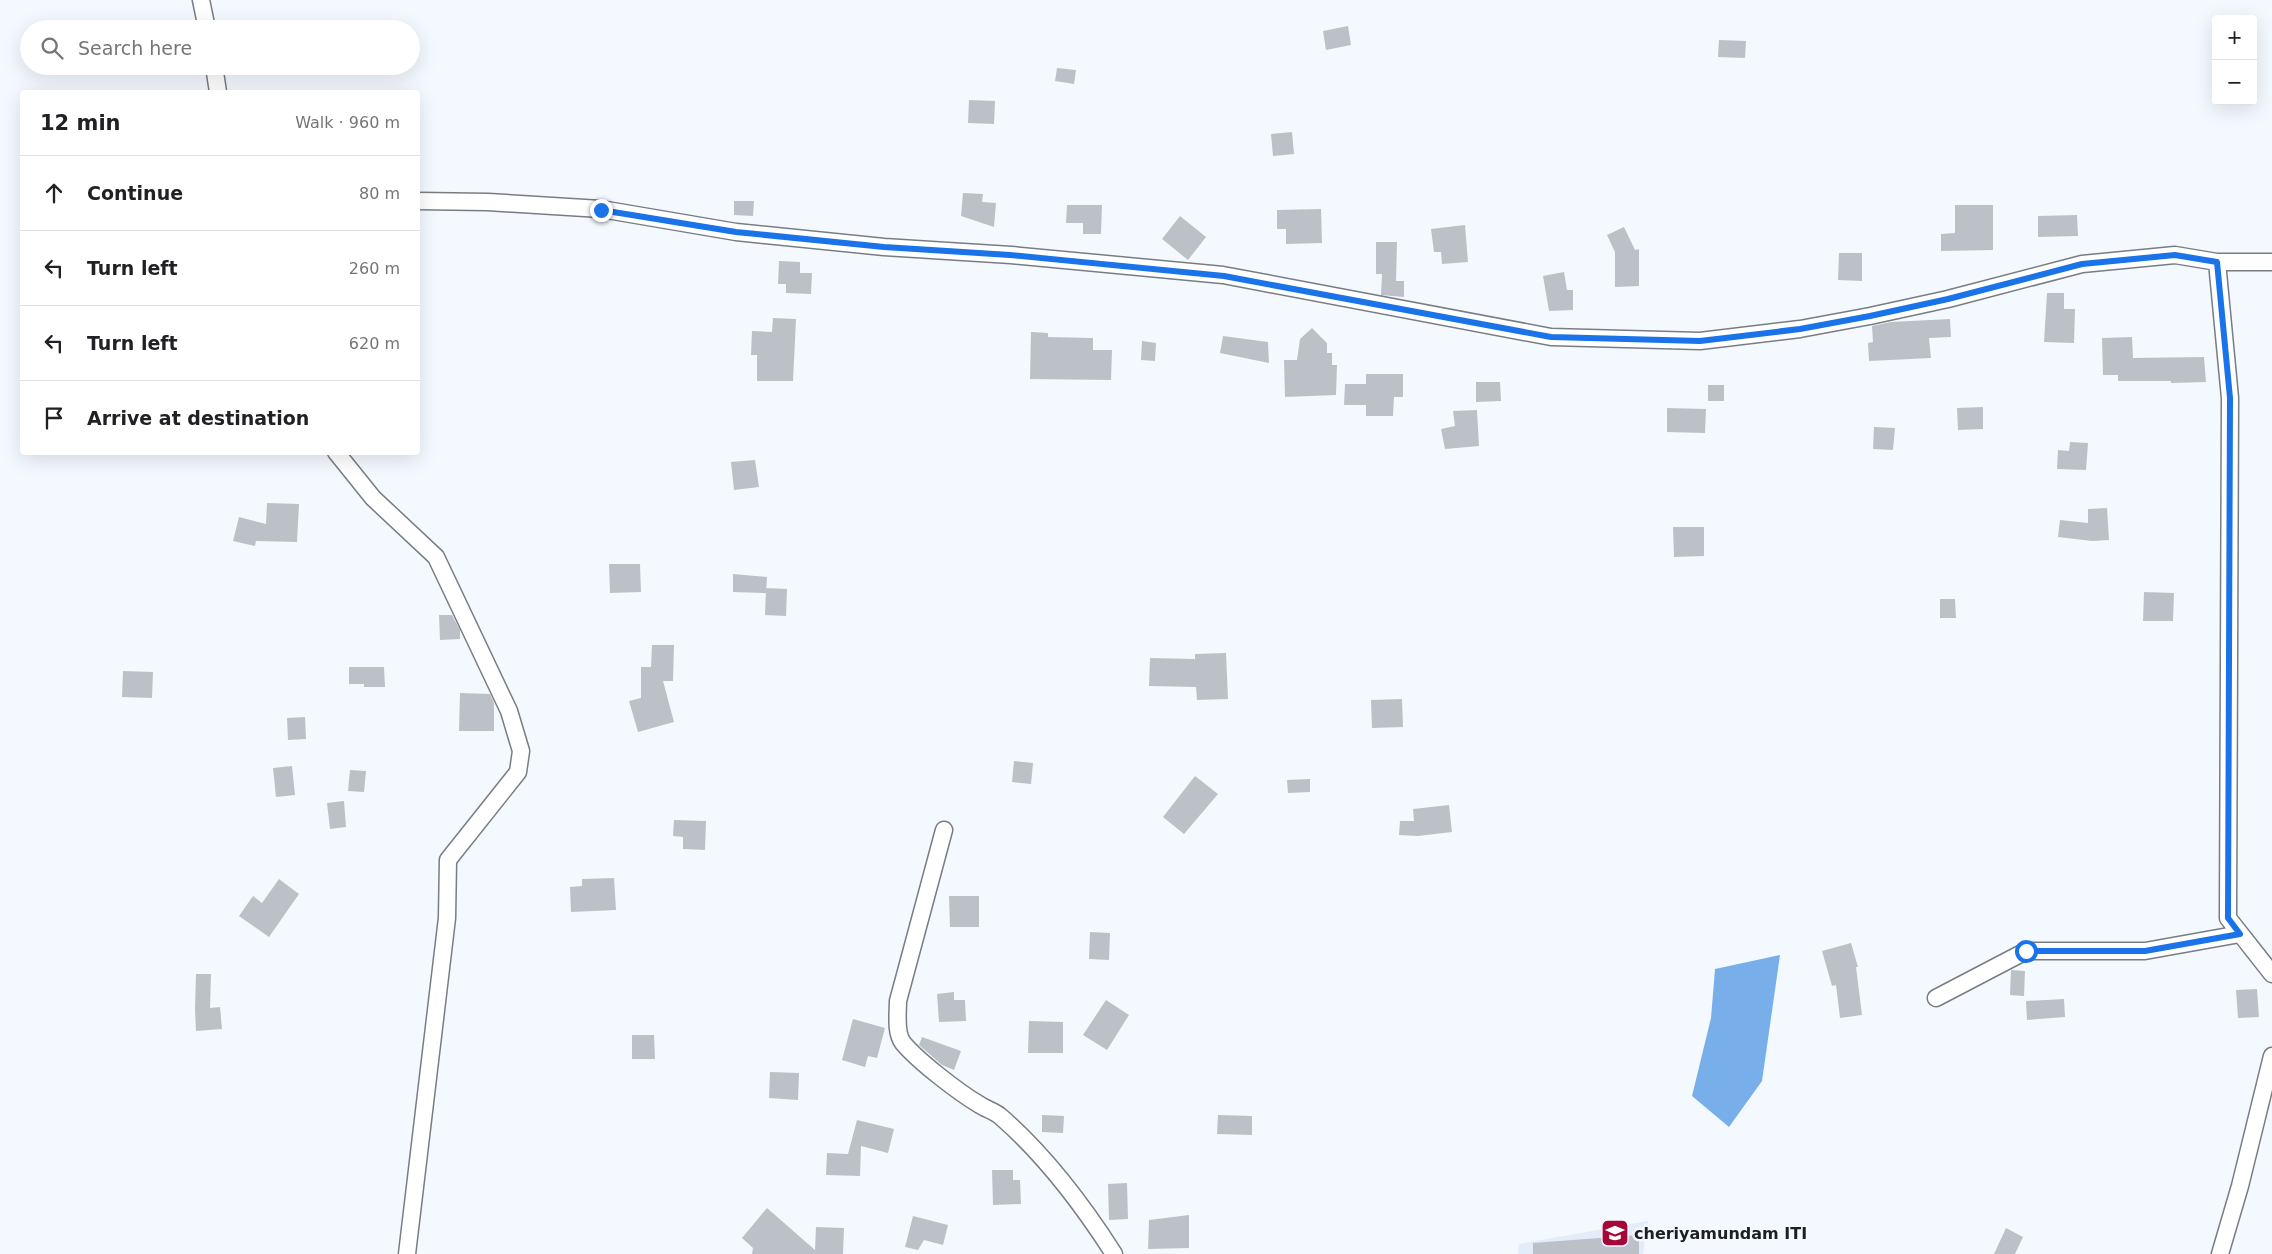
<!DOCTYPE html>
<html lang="en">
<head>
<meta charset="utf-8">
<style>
	:root { --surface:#fff; --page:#f6f6f6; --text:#202124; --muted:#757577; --line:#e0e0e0 }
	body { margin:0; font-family:"DejaVu Sans",sans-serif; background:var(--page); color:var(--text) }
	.controls { position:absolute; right:15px; top:15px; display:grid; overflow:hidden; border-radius:5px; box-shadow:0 5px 20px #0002 }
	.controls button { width:45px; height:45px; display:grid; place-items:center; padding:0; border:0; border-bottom:1px solid var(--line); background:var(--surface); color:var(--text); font:25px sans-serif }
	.stop { position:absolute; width:15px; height:15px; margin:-11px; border:4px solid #1a73e8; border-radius:50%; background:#fff }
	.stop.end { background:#1a73e8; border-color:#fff; box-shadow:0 1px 5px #0008 }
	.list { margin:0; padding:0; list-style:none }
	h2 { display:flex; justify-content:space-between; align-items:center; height:65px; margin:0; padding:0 20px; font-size:21px }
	h2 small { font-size:16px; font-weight:400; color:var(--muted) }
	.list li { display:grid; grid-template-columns:32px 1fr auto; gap:15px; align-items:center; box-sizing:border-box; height:75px; padding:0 20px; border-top:1px solid var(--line) }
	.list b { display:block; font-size:19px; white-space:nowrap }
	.list em { font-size:16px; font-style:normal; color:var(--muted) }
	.icon { flex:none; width:28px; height:28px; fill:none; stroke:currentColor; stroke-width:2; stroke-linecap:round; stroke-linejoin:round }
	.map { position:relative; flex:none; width:2272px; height:1254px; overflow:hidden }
	.search { position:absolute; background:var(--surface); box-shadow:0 5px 20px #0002; left:20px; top:20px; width:400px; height:55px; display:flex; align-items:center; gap:12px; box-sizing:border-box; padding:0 18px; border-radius:28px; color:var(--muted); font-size:19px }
	.panel { position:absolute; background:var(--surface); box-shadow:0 5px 20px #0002; left:20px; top:90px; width:400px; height:365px; border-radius:5px }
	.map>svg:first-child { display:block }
	.built { fill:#e2edf9 }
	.water { fill:#78afea }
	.building { fill:#bcc1c8 }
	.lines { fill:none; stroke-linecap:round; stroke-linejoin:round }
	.minor-casing { stroke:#787d83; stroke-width:19 }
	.minor { stroke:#fff; stroke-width:16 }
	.route { stroke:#1a73e8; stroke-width:6 }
	.labels { text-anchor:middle; stroke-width:5; stroke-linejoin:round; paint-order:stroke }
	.poi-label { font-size:16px; font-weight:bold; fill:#1d1f21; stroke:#f3f9ff; text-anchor:start }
</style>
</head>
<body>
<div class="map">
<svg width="2272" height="1254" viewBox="0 0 2272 1254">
	<rect width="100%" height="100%" fill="#f3f9ff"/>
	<path class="built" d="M 1648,1221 L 1643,1254 L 1518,1254 L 1519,1244 Z"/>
	<path class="water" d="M 1780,955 L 1762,1081 L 1729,1127 L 1692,1096 L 1711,1018 L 1715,969 Z"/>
	<path class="building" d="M 1348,26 L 1351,45 L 1326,50 L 1323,31 Z
		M 1719,40 L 1746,41 L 1745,58 L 1718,57 Z
		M 1057,68 L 1076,70 L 1074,84 L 1055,81 Z
		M 969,100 L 995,101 L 994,124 L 968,123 Z
		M 1292,132 L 1294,154 L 1273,156 L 1271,134 Z
		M 963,193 L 983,194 L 982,202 L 996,203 L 994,227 L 961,216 Z
		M 734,201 L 754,201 L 753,216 L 734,215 Z
		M 1067,205 L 1102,205 L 1101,234 L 1083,234 L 1083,223 L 1066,223 Z
		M 1955,205 L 1993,205 L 1993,250 L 1941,251 L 1941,234 L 1955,233 Z
		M 1321,209 L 1322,243 L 1286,244 L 1286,229 L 1277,229 L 1277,210 Z
		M 2077,215 L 2078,236 L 2038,237 L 2038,216 Z
		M 1180,216 L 1206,237 L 1188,260 L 1162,239 Z
		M 1465,225 L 1468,262 L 1442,264 L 1441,252 L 1434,252 L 1431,229 Z
		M 1624,227 L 1635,250 L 1639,249 L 1639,286 L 1615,287 L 1615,252 L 1607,235 Z
		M 1376,242 L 1397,242 L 1396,281 L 1404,281 L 1404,297 L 1381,295 L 1382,274 L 1376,274 Z
		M 1839,253 L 1862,253 L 1862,281 L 1838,280 Z
		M 779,261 L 800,262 L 800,273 L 812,273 L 811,294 L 786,293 L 786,284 L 778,284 Z
		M 1564,272 L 1567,290 L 1573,290 L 1573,310 L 1549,311 L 1543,276 Z
		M 2047,293 L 2064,293 L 2064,309 L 2075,309 L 2074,343 L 2044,342 Z
		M 773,318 L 796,319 L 793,381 L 757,381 L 757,355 L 751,355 L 752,331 L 772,332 Z
		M 1950,319 L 1951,337 L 1929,338 L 1931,358 L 1869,361 L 1868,343 L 1873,342 L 1872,326 L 1891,322 Z
		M 1312,328 L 1327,343 L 1327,353 L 1332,353 L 1332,365 L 1337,365 L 1336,395 L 1285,397 L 1284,360 L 1297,360 L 1300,339 Z
		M 1031,332 L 1048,333 L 1048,337 L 1093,338 L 1093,350 L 1112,350 L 1111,380 L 1030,379 Z
		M 1223,336 L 1268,342 L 1269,363 L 1220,353 Z
		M 2132,337 L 2133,358 L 2204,357 L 2206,382 L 2171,383 L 2171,381 L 2118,381 L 2118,375 L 2103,375 L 2102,338 Z
		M 1142,341 L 1156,343 L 1155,361 L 1141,360 Z
		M 1366,374 L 1403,374 L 1403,397 L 1394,397 L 1393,416 L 1366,416 L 1366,405 L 1344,405 L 1345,384 L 1366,384 Z
		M 1476,382 L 1500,382 L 1501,401 L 1476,402 Z
		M 1708,385 L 1724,385 L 1724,401 L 1708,401 Z
		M 1983,407 L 1983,429 L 1958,430 L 1957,408 Z
		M 1667,408 L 1706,409 L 1705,433 L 1667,432 Z
		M 1477,410 L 1479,446 L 1445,449 L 1441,429 L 1455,426 L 1453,411 Z
		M 1874,427 L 1895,428 L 1893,450 L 1873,449 Z
		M 2070,442 L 2088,443 L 2086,470 L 2057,469 L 2058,450 L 2069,451 Z
		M 755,460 L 759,487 L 734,490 L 731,462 Z
		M 267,503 L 299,504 L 297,542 L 256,541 L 255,546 L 233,541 L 239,517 L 266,524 Z
		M 2107,508 L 2109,540 L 2092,541 L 2058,537 L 2060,520 L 2088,523 L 2088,509 Z
		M 1673,527 L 1704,527 L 1704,556 L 1674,557 Z
		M 609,564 L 640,564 L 641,592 L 610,593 Z
		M 733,574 L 767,577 L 766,593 L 733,592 Z
		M 766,588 L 787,589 L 786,616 L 765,615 Z
		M 2144,592 L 2174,593 L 2173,621 L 2143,621 Z
		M 1940,599 L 1955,599 L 1956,618 L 1940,618 Z
		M 439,615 L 452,615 L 460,630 L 460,639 L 440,640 Z
		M 652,645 L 674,645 L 673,681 L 663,681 L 674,722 L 638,732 L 629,701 L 641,698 L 641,667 L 651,667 Z
		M 1226,653 L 1228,699 L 1197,700 L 1196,687 L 1149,686 L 1150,658 L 1195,659 L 1195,654 Z
		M 349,667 L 384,667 L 385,687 L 364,687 L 364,684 L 349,684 Z
		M 123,671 L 153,672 L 152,698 L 122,697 Z
		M 460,693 L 490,694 L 494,703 L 494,731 L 459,731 Z
		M 1402,699 L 1403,727 L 1372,728 L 1371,700 Z
		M 305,717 L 306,739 L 288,740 L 287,718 Z
		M 1014,761 L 1033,763 L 1031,784 L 1012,782 Z
		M 292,766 L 295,795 L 276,797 L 273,768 Z
		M 350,770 L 366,771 L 364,792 L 348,791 Z
		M 1195,776 L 1218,794 L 1184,834 L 1163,817 Z
		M 1310,779 L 1310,792 L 1288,793 L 1287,780 Z
		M 344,801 L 346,827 L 330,829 L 327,803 Z
		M 1449,805 L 1452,832 L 1418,836 L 1399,835 L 1400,821 L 1414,821 L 1413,809 Z
		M 674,820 L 706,821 L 705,850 L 683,849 L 683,837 L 673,836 Z
		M 614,878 L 616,910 L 571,912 L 570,887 L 582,886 L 582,879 Z
		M 279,879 L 299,894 L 269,937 L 239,916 L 253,896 L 262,903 Z
		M 949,896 L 979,896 L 979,927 L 950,927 Z
		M 1090,932 L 1110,933 L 1109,960 L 1089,959 Z
		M 1851,943 L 1858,967 L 1856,967 L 1862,1015 L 1840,1018 L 1836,985 L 1832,986 L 1822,951 Z
		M 2011,970 L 2025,971 L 2024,996 L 2010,995 Z
		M 196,974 L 211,974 L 210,1008 L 220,1007 L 222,1029 L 196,1031 L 195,1009 Z
		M 2257,989 L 2259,1017 L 2238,1018 L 2236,990 Z
		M 954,992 L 954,1000 L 965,1000 L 966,1021 L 939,1022 L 937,994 Z
		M 2064,999 L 2065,1017 L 2027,1020 L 2026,1001 Z
		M 1106,1000 L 1129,1015 L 1107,1050 L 1083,1035 Z
		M 853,1019 L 885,1028 L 877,1058 L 868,1056 L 865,1067 L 842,1060 Z
		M 1029,1021 L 1063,1022 L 1063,1053 L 1028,1053 Z
		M 632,1035 L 654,1035 L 655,1059 L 632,1059 Z
		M 922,1037 L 961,1051 L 954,1070 L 942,1065 L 919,1045 Z
		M 770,1072 L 799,1073 L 798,1100 L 769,1098 Z
		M 1042,1115 L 1064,1116 L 1063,1133 L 1042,1132 Z
		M 1218,1115 L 1252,1116 L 1252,1135 L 1217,1134 Z
		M 857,1120 L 894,1129 L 888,1153 L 861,1146 L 860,1176 L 826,1175 L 827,1153 L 848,1154 Z
		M 992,1170 L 1013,1170 L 1013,1180 L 1020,1180 L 1021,1204 L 993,1205 Z
		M 1127,1183 L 1128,1219 L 1109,1220 L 1108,1184 Z
		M 767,1208 L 815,1250 L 816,1227 L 844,1228 L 843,1254 L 752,1254 L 753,1248 L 742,1238 Z
		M 1189,1215 L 1189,1248 L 1148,1249 L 1149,1220 Z
		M 913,1216 L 948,1225 L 943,1245 L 924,1240 L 918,1250 L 905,1247 Z
		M 2006,1228 L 2023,1237 L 2015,1254 L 1994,1254 Z
		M 1639,1235 L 1639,1254 L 1533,1254 L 1533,1243 Z"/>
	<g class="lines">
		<defs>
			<path id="minor" d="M 201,0 L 207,29
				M 214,66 L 218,92
				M 418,201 L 488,202 L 601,209 L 736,232 L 884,247 L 1011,255 L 1223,275 L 1551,337 L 1700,341 L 1800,329 L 1870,316 L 1948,299 L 2082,264 L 2175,255 L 2217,262 L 2272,262
				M 2217,262 L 2230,398 L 2228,918 L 2272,974
				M 336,452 L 373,498 L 436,557 L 509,711 L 521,751 L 518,772 L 448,860 L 447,918 L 407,1254
				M 944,830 L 898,1001 C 898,1013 895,1033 903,1043 C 918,1061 958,1092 980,1105 C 986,1109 994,1111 1000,1116 C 1045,1155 1082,1204 1114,1254
				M 1936,998 L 2026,951 L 2145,951 L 2240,934
				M 2220,1254 L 2240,1186 L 2272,1056"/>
		</defs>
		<use href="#minor" class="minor-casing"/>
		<use href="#minor" class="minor"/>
	</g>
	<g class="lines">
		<path class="route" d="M 601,210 L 736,232 L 884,247 L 1010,255 L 1224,276 L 1551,337 L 1700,341 L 1800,329 L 1870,316 L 1948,299 L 2082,264 L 2175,255 L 2217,262 L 2230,398 L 2228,918 L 2240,934 L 2145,951 L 2026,951"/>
	</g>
	<defs>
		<symbol id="school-square" viewBox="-11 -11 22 22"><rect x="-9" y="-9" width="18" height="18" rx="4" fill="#a40838" stroke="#f3f9ff"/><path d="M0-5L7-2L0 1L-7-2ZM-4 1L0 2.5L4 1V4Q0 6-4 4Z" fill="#fff"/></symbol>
	</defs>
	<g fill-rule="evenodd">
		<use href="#school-square" x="1599" y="1217" width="32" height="32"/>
	</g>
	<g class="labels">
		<g class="poi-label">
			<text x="1634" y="1239">cheriyamundam ITI</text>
		</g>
	</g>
</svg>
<div class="controls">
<button>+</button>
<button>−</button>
</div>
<div class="stop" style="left:2026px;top:951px"></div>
<div class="stop end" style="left:601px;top:210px"></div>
<div class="search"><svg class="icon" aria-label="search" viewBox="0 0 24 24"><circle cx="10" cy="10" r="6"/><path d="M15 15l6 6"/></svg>Search here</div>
<section class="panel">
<h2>12 min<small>Walk · 960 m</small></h2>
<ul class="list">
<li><svg class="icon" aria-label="ahead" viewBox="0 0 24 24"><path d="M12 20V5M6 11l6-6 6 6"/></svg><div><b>Continue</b></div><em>80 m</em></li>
<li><svg class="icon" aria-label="left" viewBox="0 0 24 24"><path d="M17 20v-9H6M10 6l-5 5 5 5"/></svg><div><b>Turn left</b></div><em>260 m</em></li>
<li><svg class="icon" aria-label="left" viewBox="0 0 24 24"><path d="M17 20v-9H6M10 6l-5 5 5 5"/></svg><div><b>Turn left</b></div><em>620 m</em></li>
<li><svg class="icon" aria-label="arrive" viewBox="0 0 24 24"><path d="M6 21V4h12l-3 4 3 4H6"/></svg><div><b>Arrive at destination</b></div></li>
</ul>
</section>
</div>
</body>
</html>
